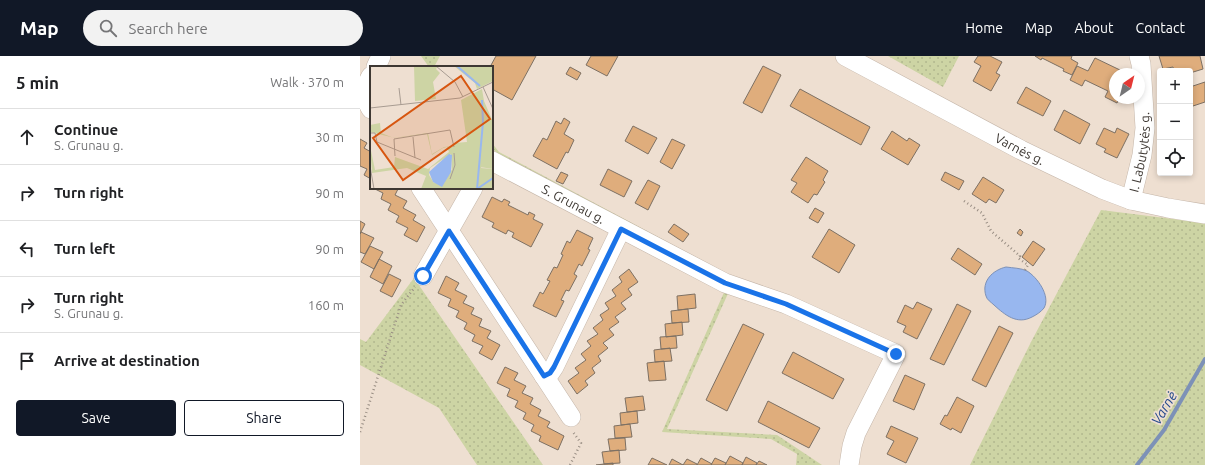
<!DOCTYPE html>
<html lang="en">
<head>
<meta charset="utf-8">
<style>
	:root { --surface:#fff; --page:#f2f2f2; --text:#202124; --muted:#757577; --line:#e0e0e0; --accent:#111827 }
	body { margin:0; font-family:Ubuntu,sans-serif; background:var(--page); color:var(--text) }
	.controls { position:absolute; right:12px; top:12px; display:grid; overflow:hidden; border-radius:4px; box-shadow:0 2px 6px #0003 }
	.controls button { width:36px; height:36px; display:grid; place-items:center; padding:0; border:0; border-bottom:1px solid var(--line); background:var(--surface); color:var(--text); font:20px sans-serif }
	.compass { position:absolute; left:749px; top:12px; width:36px; height:36px; border-radius:50%; background:var(--surface); box-shadow:0 2px 6px #0003; rotate:35deg }
	.stop { position:absolute; width:12px; height:12px; margin:-9px; border:3px solid #1a73e8; border-radius:50%; background:#fff }
	.stop.end { background:#1a73e8; border-color:#fff; box-shadow:0 1px 4px #0008 }
	.list { margin:0; padding:0; list-style:none }
	h2 { display:flex; justify-content:space-between; align-items:center; height:52px; margin:0; padding:0 16px; font-size:17px }
	h2 small { font-size:13px; font-weight:400; color:var(--muted) }
	.list li { display:grid; grid-template-columns:26px 1fr auto; gap:12px; align-items:center; box-sizing:border-box; height:56px; padding:0 16px; border-top:1px solid var(--line) }
	.list b { display:block; font-size:15px; white-space:nowrap }
	.list p { margin:0; font-size:13px; white-space:nowrap; color:var(--muted) }
	.list em { font-size:13px; font-style:normal; color:var(--muted) }
	.actions { display:flex; gap:8px; padding:12px 16px }
	.actions a { flex:1; padding:9px 0; border:1px solid var(--accent); border-radius:4px; text-align:center; font-size:14px; color:var(--accent) }
	.actions .main { background:var(--accent); color:#fff }
	.icon { flex:none; width:22px; height:22px; fill:none; stroke:currentColor; stroke-width:2; stroke-linecap:round; stroke-linejoin:round }
	.map { position:relative; flex:none; width:845px; height:409px; overflow:hidden }
	header { display:flex; align-items:center; gap:24px; box-sizing:border-box; height:56px; padding:0 20px; background:var(--accent); color:#fff }
	header strong { font-size:19px }
	nav { display:flex; gap:22px; margin-inline-start:auto; font-size:14px }
	.search { width:280px; height:36px; background:var(--page); display:flex; align-items:center; gap:10px; box-sizing:border-box; padding:0 14px; border-radius:22px; color:var(--muted); font-size:15px }
	main { display:flex }
	aside { flex:1; background:var(--surface) }
	.map>svg:first-child { display:block }
	.grass { fill:url(#grass-dots) }
	.water { fill:#98b7ef; stroke:#7d91b7 }
	.lines { fill:none; stroke-linecap:round; stroke-linejoin:round }
	.stream { stroke:#7d91b7; stroke-width:4 }
	.building { fill:#dfad7c; stroke:#7d7063 }
	.minor-casing { stroke:#c4b5a8; stroke-width:20 }
	.path { stroke:#988d83; stroke-width:2.5; stroke-dasharray:1 3; stroke-linecap:butt }
	.minor { stroke:#fff; stroke-width:19 }
	.route { stroke:#1a73e8; stroke-width:5 }
	.labels { text-anchor:middle; stroke-width:3.5; stroke-linejoin:round; paint-order:stroke }
	.street-label { font-size:13px; fill:#3e3833; stroke:#eedfd1 }
	.water-label { font-size:14px; font-style:italic; fill:#274b8d; stroke:#eedfd1 }
	.inset-river { fill:none; stroke:#98b7ef; stroke-width:2 }
	.inset-road { fill:none; stroke:#a89c92; stroke-width:1 }
	.view { fill:#d75610; fill-opacity:0.15; stroke:#d75610; stroke-width:2 }
	.inset-edge { fill:none; stroke:#3e3833; stroke-width:2 }
</style>
</head>
<body>
<header>
<strong>Map</strong>
<div class="search"><svg class="icon" aria-label="search" viewBox="0 0 24 24"><circle cx="10" cy="10" r="6"/><path d="M15 15l6 6"/></svg>Search here</div>
<nav><a>Home</a><a>Map</a><a>About</a><a>Contact</a></nav>
</header>
<main>
<aside>
<h2>5 min<small>Walk · 370 m</small></h2>
<ul class="list">
<li><svg class="icon" aria-label="ahead" viewBox="0 0 24 24"><path d="M12 20V5M6 11l6-6 6 6"/></svg><div><b>Continue</b><p>S. Grunau g.</p></div><em>30 m</em></li>
<li><svg class="icon" aria-label="right" viewBox="0 0 24 24"><path d="M7 20v-9h11M14 6l5 5-5 5"/></svg><div><b>Turn right</b></div><em>90 m</em></li>
<li><svg class="icon" aria-label="left" viewBox="0 0 24 24"><path d="M17 20v-9H6M10 6l-5 5 5 5"/></svg><div><b>Turn left</b></div><em>90 m</em></li>
<li><svg class="icon" aria-label="right" viewBox="0 0 24 24"><path d="M7 20v-9h11M14 6l5 5-5 5"/></svg><div><b>Turn right</b><p>S. Grunau g.</p></div><em>160 m</em></li>
<li><svg class="icon" aria-label="arrive" viewBox="0 0 24 24"><path d="M6 21V4h12l-3 4 3 4H6"/></svg><div><b>Arrive at destination</b></div></li>
</ul>
<div class="actions"><a class="main">Save</a><a>Share</a></div>
</aside>
<div class="map">
<svg width="845" height="409" viewBox="0 0 845 409">
	<defs>
		<pattern id="grass-dots" width="8" height="8" patternUnits="userSpaceOnUse"><rect width="8" height="8" fill="#cdd4a4"/><path d="M2 2h.1M6 6h.1" fill="none" stroke="#b1b78e" stroke-width="1.8" stroke-linecap="round"/></pattern>
	</defs>
	<rect width="100%" height="100%" fill="#eedfd1"/>
	<path class="grass" d="M 61,0 L 80,0 L 74,11 L 69,11 Z
		M 528,0 L 599,0 L 583,31 Z
		M 132,87 L 139,96 L 375,222 L 307,373 L 417,379 L 462,409 L 436,409 L 437,398 L 411,383 L 302,376 L 370,223 L 138,99 L 132,91 Z
		M 741,154 L 845,167 L 845,409 L 610,409 L 671,286 Z
		M 54,222 L 183,409 L 117,409 L 79,352 L 0,309 L 0,283 L 6,286 Z"/>
	<path class="water" d="M 646,211 C 653,212 661,212 667,215 C 677,221 691,240 684,252 C 681,256 676,259 672,261 C 657,269 645,259 634,249 C 631,246 627,244 626,240 C 621,225 633,214 646,211 Z"/>
	<g class="lines">
		<path class="stream" d="M 777,409 L 804,374 L 845,303"/>
	</g>
	<path class="building" d="M 136,0 L 176,0 L 152,44 L 132,33 L 132,11 L 130,11 Z
		M 231,0 L 258,0 L 247,20 L 226,9 Z
		M 618,0 L 630,0 L 642,6 L 636,17 L 640,19 L 631,35 L 613,25 L 621,10 L 614,6 Z
		M 675,0 L 712,0 L 711,3 L 718,7 L 712,19 L 703,15 L 704,13 L 682,2 L 681,4 Z
		M 799,0 L 840,0 L 843,13 L 830,17 L 830,15 L 814,15 L 813,11 L 803,13 Z
		M 735,2 L 760,14 L 758,18 L 755,18 L 755,24 L 753,28 L 755,29 L 755,42 L 759,42 L 757,47 L 745,41 L 748,35 L 725,24 L 722,30 L 710,24 L 717,10 L 728,15 Z
		M 403,10 L 421,19 L 402,57 L 383,47 Z
		M 210,11 L 221,17 L 217,24 L 206,18 Z
		M 845,26 L 845,46 L 830,51 L 830,31 Z
		M 666,31 L 691,45 L 683,60 L 657,47 Z
		M 440,33 L 510,71 L 501,89 L 430,50 Z
		M 704,54 L 730,68 L 720,88 L 694,74 Z
		M 204,62 L 210,66 L 204,78 L 214,84 L 208,97 L 206,96 L 197,113 L 173,100 L 183,82 L 187,84 L 196,65 L 201,68 Z
		M 273,70 L 297,82 L 288,98 L 265,85 Z
		M 744,72 L 755,77 L 757,72 L 769,78 L 757,102 L 744,96 L 746,93 L 736,88 Z
		M 532,75 L 547,85 L 549,82 L 560,89 L 548,109 L 521,93 Z
		M 0,83 L 7,87 L 4,92 L 11,96 L 11,123 L 4,119 L 7,113 L 0,110 Z
		M 312,83 L 325,89 L 312,113 L 300,106 Z
		M 446,101 L 468,115 L 463,124 L 465,126 L 457,139 L 454,138 L 448,147 L 431,136 L 437,127 L 431,124 Z
		M 248,113 L 272,125 L 264,141 L 240,129 Z
		M 201,116 L 208,119 L 203,128 L 196,125 Z
		M 585,116 L 604,125 L 599,134 L 581,124 Z
		M 623,121 L 644,134 L 636,147 L 629,143 L 626,147 L 612,138 Z
		M 288,124 L 300,130 L 288,154 L 275,147 Z
		M 13,132 L 36,132 L 38,133 L 35,139 L 47,145 L 43,152 L 56,159 L 53,164 L 65,171 L 57,186 L 44,179 L 48,172 L 36,166 L 39,160 L 28,154 L 31,148 L 21,143 L 23,137 Z
		M 132,141 L 142,146 L 144,143 L 150,146 L 148,149 L 168,159 L 169,156 L 175,159 L 173,163 L 183,168 L 171,191 L 152,181 L 154,177 L 148,174 L 146,178 L 132,171 L 134,167 L 122,161 Z
		M 455,152 L 464,157 L 458,167 L 449,162 Z
		M 0,165 L 5,168 L 0,178 Z
		M 314,168 L 329,178 L 323,186 L 308,176 Z
		M 469,173 L 495,189 L 479,217 L 452,201 Z
		M 660,173 L 663,176 L 661,180 L 657,177 Z
		M 217,174 L 233,182 L 228,193 L 230,194 L 222,210 L 219,208 L 214,218 L 217,220 L 209,235 L 206,234 L 201,244 L 204,245 L 196,261 L 173,250 L 180,236 L 183,238 L 190,225 L 187,224 L 194,211 L 197,212 L 203,199 L 201,198 L 207,185 L 210,187 Z
		M 1,176 L 14,182 L 5,198 L 0,196 L 0,178 Z
		M 673,185 L 685,193 L 673,210 L 662,201 Z
		M 10,190 L 23,196 L 14,213 L 1,206 Z
		M 598,192 L 622,208 L 615,219 L 591,203 Z
		M 19,203 L 32,210 L 23,228 L 10,221 Z
		M 269,213 L 278,226 L 268,233 L 272,239 L 261,247 L 266,253 L 255,261 L 259,266 L 249,273 L 254,279 L 243,287 L 248,292 L 238,300 L 241,305 L 232,312 L 235,317 L 225,325 L 228,329 L 217,338 L 208,325 L 219,317 L 215,312 L 226,304 L 221,298 L 231,290 L 227,285 L 238,278 L 233,272 L 243,264 L 240,259 L 249,253 L 245,247 L 256,240 L 252,234 L 262,226 L 259,221 Z
		M 29,218 L 41,224 L 32,241 L 20,235 Z
		M 86,220 L 99,227 L 95,234 L 107,240 L 103,247 L 114,252 L 111,258 L 122,263 L 119,270 L 131,275 L 127,282 L 140,289 L 132,304 L 119,297 L 123,290 L 112,285 L 115,279 L 104,273 L 107,267 L 96,261 L 99,255 L 88,250 L 91,243 L 78,237 Z
		M 335,238 L 336,252 L 318,254 L 317,240 Z
		M 557,246 L 572,253 L 557,283 L 543,276 L 546,270 L 537,266 L 545,249 L 553,253 Z
		M 597,248 L 611,255 L 584,309 L 570,303 Z
		M 328,253 L 329,266 L 312,267 L 311,255 Z
		M 322,266 L 323,279 L 306,281 L 305,268 Z
		M 383,268 L 404,278 L 367,355 L 346,344 Z
		M 639,270 L 653,277 L 626,331 L 612,324 Z
		M 316,280 L 317,292 L 301,293 L 300,281 Z
		M 310,292 L 312,305 L 295,306 L 294,294 Z
		M 433,296 L 484,323 L 473,343 L 422,317 Z
		M 304,305 L 306,324 L 289,325 L 287,307 Z
		M 145,311 L 158,317 L 154,324 L 166,330 L 162,337 L 173,342 L 170,348 L 181,354 L 178,360 L 190,366 L 187,371 L 204,380 L 198,394 L 179,385 L 181,380 L 171,375 L 174,369 L 163,363 L 166,357 L 155,351 L 158,345 L 147,340 L 150,333 L 137,327 Z
		M 545,319 L 565,328 L 554,354 L 533,345 Z
		M 283,340 L 285,354 L 267,356 L 265,342 Z
		M 597,341 L 614,350 L 601,377 L 592,372 L 591,374 L 580,368 L 585,359 L 587,360 Z
		M 408,345 L 460,372 L 449,392 L 398,366 Z
		M 277,355 L 278,367 L 261,369 L 260,357 Z
		M 270,368 L 272,381 L 255,382 L 254,370 Z
		M 531,370 L 558,382 L 546,407 L 527,398 L 534,385 L 526,381 Z
		M 265,382 L 266,394 L 250,395 L 248,383 Z
		M 259,394 L 260,407 L 244,408 L 242,396 Z
		M 370,400 L 383,407 L 382,409 L 365,409 Z
		M 386,401 L 397,407 L 396,409 L 382,409 Z
		M 292,402 L 307,409 L 288,409 Z
		M 341,402 L 352,408 L 351,409 L 337,409 Z
		M 355,402 L 366,407 L 365,409 L 351,409 Z
		M 312,403 L 323,409 L 309,409 Z
		M 327,403 L 337,408 L 337,409 L 323,409 Z
		M 399,405 L 407,409 L 396,409 Z
		M 253,407 L 253,409 L 236,409 L 244,408 Z"/>
	<g class="lines">
		<defs>
			<g id="minor">
				<path id="s1" d="M 485,0 L 661,94 L 742,133 L 771,144 L 808,152 L 845,158"/>
				<path d="M 16,11 L 21,0"/>
				<path d="M 11,20 C 4,33 3,40 11,53"/>
				<path id="s2" d="M 132,105 L 365,227 L 426,248 L 536,298 L 496,377 L 492,390 L 489,409"/>
				<path d="M 61,132 L 211,361"/>
				<path id="s3" d="M 771,144 L 782,99 L 785,72 L 781,8 L 779,0"/>
				<path d="M 63,220 L 113,132"/>
				<path d="M 184,320 L 190,317 L 194,311 L 261,173"/>
			</g>
		</defs>
		<use href="#minor" class="minor-casing"/>
		<path class="path" d="M 604,145 L 622,157 L 631,175 L 660,200 L 658,202 L 668,209 L 665,214
			M 0,376 L 41,249 L 55,231
			M 210,409 L 221,387 L 213,376"/>
		<use href="#minor" class="minor"/>
	</g>
	<g class="lines">
		<path class="route" d="M 63,220 L 89,175 L 184,320 L 190,317 L 194,311 L 261,173 L 365,227 L 426,248 L 536,298"/>
	</g>
	<g class="labels">
		<g class="street-label">
			<text dy="5" stroke="none"><textPath href="#s1" startOffset="198">Varnės g.</textPath></text>
			<text dy="5" stroke="none"><textPath href="#s3" startOffset="49">I. Labutytės g.</textPath></text>
			<text dy="5" stroke="none"><textPath href="#s2" startOffset="92">S. Grunau g.</textPath></text>
		</g>
		<g class="water-label">
			<text transform="translate(804 352) rotate(-59)" y="5">Varnė</text>
		</g>
	</g>
	<g transform="translate(10 10)">
		<rect width="123" height="123" fill="#eedfd1"/>
		<path d="M 44,0 L 68,0 L 66,3 L 70,7 L 63,16 L 66,33 L 45,35 ZM 84,0 L 123,0 L 123,15 L 107,23 L 105,17 ZM 112,23 L 114,35 L 123,56 L 123,70 L 120,70 L 111,102 L 123,103 L 123,123 L 51,123 L 56,110 L 37,102 L 2,107 L 0,80 L 5,104 L 24,101 L 25,91 L 58,103 L 79,86 L 77,81 L 73,82 L 62,89 L 57,68 L 25,72 L 0,66 L 0,59 L 10,57 L 11,67 L 24,72 L 58,67 L 62,88 L 74,81 L 83,80 L 84,77 L 97,76 L 91,34 ZM 81,88 L 82,104 L 67,117 L 64,117 L 59,109 L 60,102 Z" fill="#cdd4a4" fill-rule="evenodd"/>
		<path d="M 117,70 L 123,70 L 123,103 L 110,101 L 113,72 Z" fill="#cdd4a4"/>
		<path d="M 79,88 L 82,89 L 81,106 L 72,121 L 63,116 L 59,106 Z" fill="#98b7ef"/>
		<path class="inset-river" d="M 87,0 L 110,20M 107,123 L 113,56 L 112,34M 107,123 L 123,112"/>
		<path class="inset-road" d="M 66,0 L 85,16 L 93,31M 113,21 L 123,43M 29,22 L 31,39M 0,42 L 90,32 L 123,16M 0,67 L 5,67 L 7,76 L 51,94M 43,71 L 45,92M 25,90 L 24,73 L 80,64 L 84,81M 0,100 L 4,123M 80,113 L 85,99 L 84,87"/>
		<path class="view" d="M 91,10 L 120,53 L 33,114 L 3,72 Z"/>
		<rect width="123" height="123" class="inset-edge"/>
	</g>
</svg>
<div class="controls">
<button>+</button>
<button>−</button>
<button><svg class="icon" aria-label="locate" viewBox="0 0 24 24"><circle cx="12" cy="12" r="6"/><path d="M12 2v4M12 18v4M2 12h4M18 12h4"/></svg></button>
</div>
<svg class="compass" viewBox="-18 -18 36 36"><path d="M0-13l5 13h-10z" fill="#e53935"/><path d="M0 13l5-13h-10z" fill="#757577"/></svg>
<div class="stop" style="left:63px;top:220px"></div>
<div class="stop end" style="left:536px;top:298px"></div>
</div>
</main>
</body>
</html>
